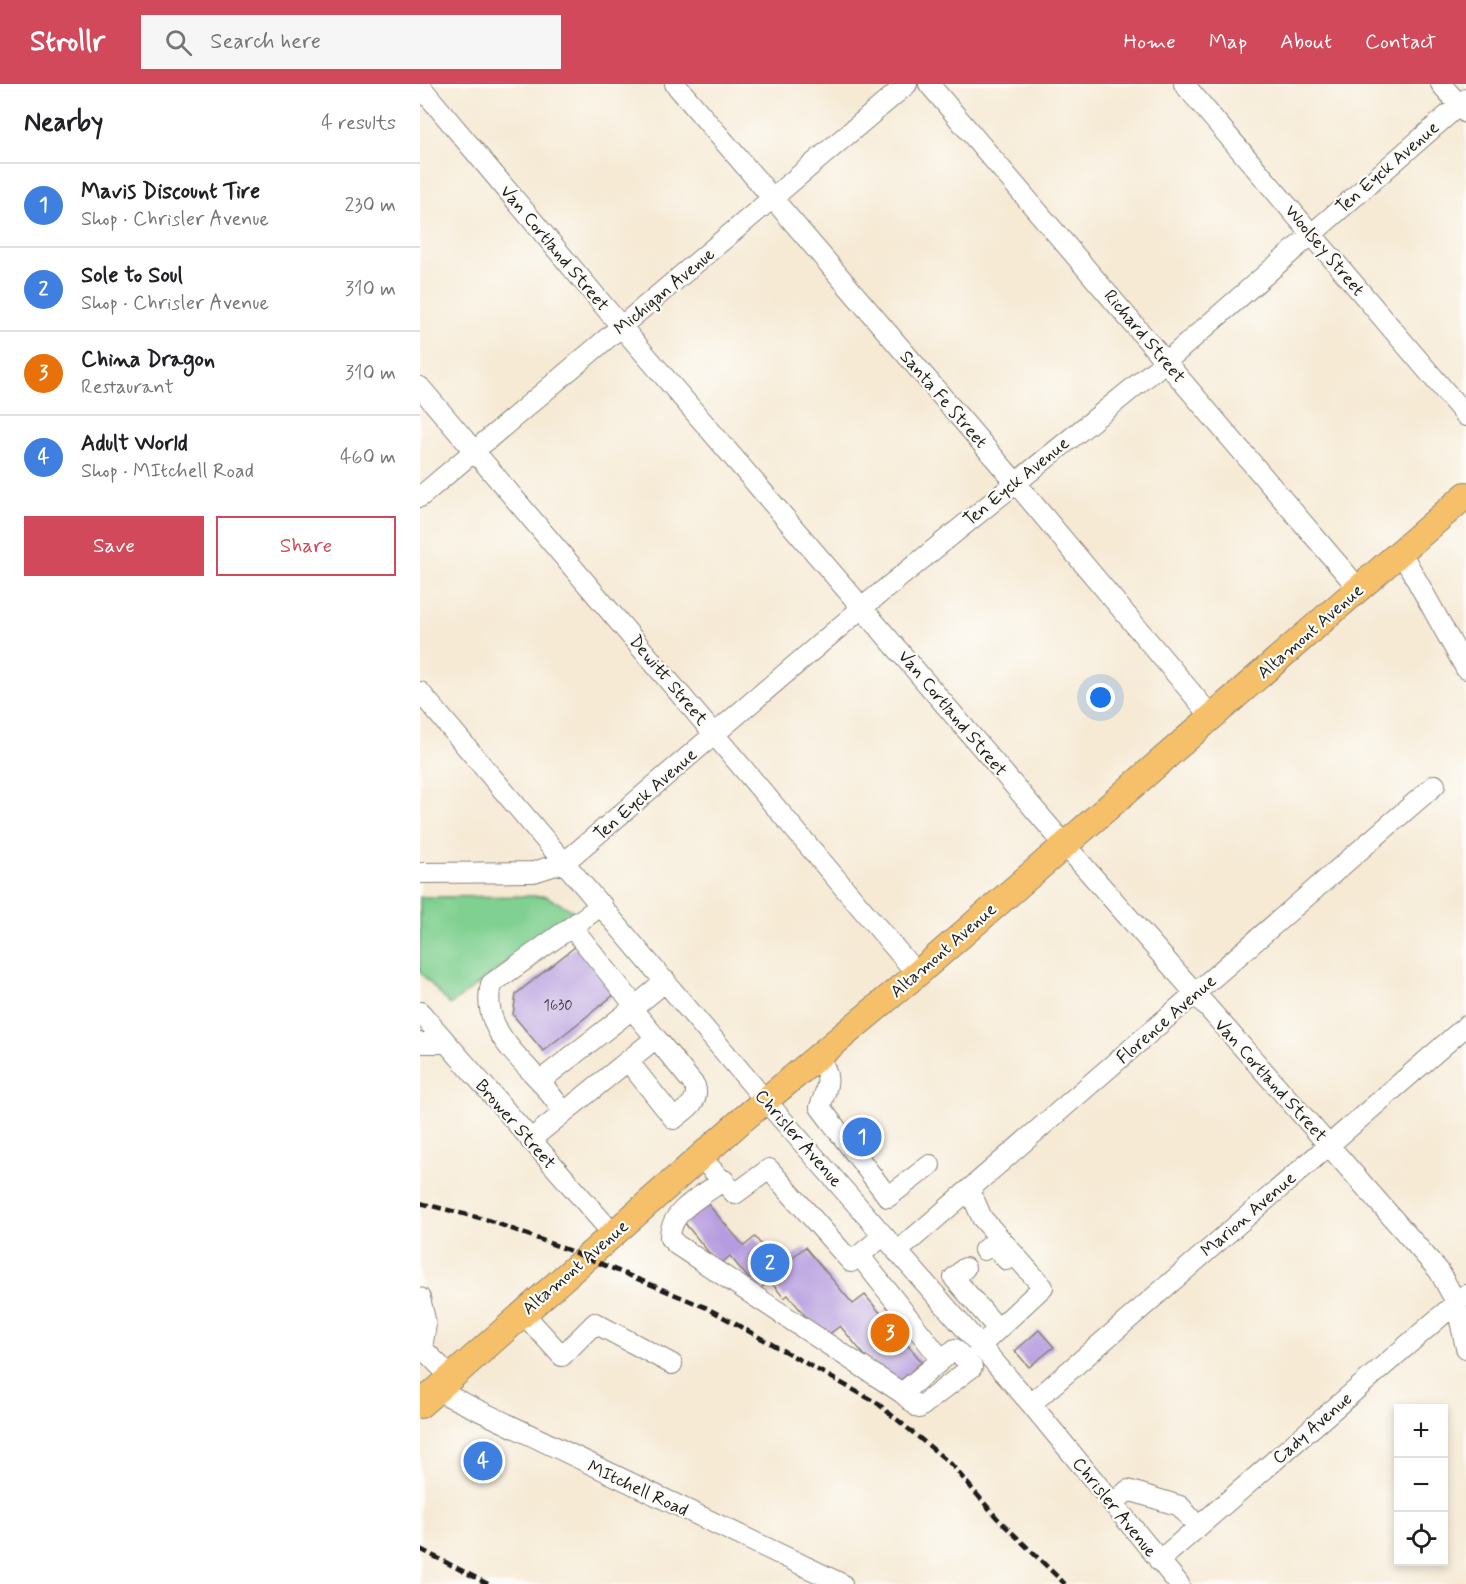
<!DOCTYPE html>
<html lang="en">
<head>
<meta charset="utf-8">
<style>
	:root { --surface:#fff; --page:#f6f6f6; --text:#202124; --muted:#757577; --line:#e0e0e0; --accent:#d1495b }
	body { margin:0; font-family:Mynerve,sans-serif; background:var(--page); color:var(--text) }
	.controls { position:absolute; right:18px; bottom:18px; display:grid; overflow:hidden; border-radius:0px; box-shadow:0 3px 9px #0003 }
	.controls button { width:54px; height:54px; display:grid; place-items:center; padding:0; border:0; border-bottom:2px solid var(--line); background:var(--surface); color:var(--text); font:30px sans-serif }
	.you { position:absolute; left:681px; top:614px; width:21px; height:21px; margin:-15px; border:4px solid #fff; border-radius:50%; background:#1a73e8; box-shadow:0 0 0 9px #1a73e833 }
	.badge { display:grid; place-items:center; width:39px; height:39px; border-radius:50%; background:var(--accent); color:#fff; font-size:20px; font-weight:700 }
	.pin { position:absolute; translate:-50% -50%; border:3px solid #fff; box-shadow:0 2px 6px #0006 }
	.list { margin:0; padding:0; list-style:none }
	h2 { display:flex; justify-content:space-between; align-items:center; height:78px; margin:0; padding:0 24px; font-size:26px }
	h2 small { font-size:20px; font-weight:400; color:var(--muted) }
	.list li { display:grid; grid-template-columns:39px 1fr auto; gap:18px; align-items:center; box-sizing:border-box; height:84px; padding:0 24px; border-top:2px solid var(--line) }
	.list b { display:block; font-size:22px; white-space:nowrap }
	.list p { margin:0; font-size:20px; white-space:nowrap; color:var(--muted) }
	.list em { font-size:20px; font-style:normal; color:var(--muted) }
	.actions { display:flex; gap:12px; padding:18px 24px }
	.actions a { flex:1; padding:14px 0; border:2px solid var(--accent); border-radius:0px; text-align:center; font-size:21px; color:var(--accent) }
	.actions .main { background:var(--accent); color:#fff }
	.icon { flex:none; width:33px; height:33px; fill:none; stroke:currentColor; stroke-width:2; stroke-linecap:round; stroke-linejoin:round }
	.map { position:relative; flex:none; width:1046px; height:1500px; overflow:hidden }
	header { display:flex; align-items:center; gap:36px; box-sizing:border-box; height:84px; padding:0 30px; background:var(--accent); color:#fff }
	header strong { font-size:28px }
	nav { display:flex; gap:33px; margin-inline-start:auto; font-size:21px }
	.search { width:420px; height:54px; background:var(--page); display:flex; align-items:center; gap:15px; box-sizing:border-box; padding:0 21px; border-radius:0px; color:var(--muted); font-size:22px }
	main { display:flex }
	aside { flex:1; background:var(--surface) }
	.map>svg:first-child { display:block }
	.green { fill:#80d091; stroke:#4e7656; stroke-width:1.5 }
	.building { fill:#b59bdf }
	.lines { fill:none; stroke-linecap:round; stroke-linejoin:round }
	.minor-casing { stroke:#898378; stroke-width:22 }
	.major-casing { stroke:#898378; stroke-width:28 }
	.minor { stroke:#fff; stroke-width:20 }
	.major { stroke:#f6c06b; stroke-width:26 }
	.rail { stroke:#1c1c1c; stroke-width:4.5; stroke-dasharray:9 4.5; stroke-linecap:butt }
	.labels { text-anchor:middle; stroke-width:4.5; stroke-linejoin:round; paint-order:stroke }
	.number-label { font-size:15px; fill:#423c4d }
	.street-label { font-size:18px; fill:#1c1c1c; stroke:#fdfcf7 }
</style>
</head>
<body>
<header>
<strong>Strollr</strong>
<div class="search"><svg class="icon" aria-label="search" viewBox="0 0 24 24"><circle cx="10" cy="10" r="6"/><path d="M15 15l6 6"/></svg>Search here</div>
<nav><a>Home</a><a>Map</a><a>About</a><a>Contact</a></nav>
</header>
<main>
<aside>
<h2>Nearby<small>4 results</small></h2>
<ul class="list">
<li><span class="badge" style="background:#3f7fe0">1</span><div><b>Mavis Discount Tire</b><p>Shop · Chrisler Avenue</p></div><em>230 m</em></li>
<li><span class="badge" style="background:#3f7fe0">2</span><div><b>Sole to Soul</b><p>Shop · Chrisler Avenue</p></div><em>310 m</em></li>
<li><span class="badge" style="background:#e8710a">3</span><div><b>China Dragon</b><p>Restaurant</p></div><em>310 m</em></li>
<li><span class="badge" style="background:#3f7fe0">4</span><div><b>Adult World</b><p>Shop · MItchell Road</p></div><em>460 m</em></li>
</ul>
<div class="actions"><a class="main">Save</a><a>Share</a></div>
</aside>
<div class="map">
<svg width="1046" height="1500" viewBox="0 0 1046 1500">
	<rect width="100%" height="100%" fill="#fdfcf7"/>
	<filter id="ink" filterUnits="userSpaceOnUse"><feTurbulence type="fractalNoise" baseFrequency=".0167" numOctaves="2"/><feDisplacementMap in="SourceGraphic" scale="12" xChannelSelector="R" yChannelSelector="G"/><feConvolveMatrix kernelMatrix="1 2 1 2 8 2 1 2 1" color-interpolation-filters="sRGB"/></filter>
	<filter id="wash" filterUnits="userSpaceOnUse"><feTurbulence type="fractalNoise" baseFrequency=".008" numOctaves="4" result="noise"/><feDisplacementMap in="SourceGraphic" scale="24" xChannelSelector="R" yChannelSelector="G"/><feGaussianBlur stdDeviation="1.35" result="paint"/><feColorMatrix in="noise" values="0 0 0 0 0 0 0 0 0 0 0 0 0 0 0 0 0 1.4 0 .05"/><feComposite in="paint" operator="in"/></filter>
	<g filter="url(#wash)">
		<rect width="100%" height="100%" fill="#f6ead5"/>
		<path class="green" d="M 125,812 L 156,828 L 30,921 L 0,888 L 0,813 Z"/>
		<g id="blocks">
			<path class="building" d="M 156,862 L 195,910 L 123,967 L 93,931 L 96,910 Z
				M 287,1119 L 324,1162 L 335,1153 L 360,1184 L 385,1163 L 433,1220 L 445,1211 L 502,1278 L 476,1300 L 462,1292 L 420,1242 L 404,1254 L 368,1211 L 364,1214 L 350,1197 L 338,1206 L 310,1172 L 299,1181 L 264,1138 Z
				M 619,1246 L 634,1263 L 609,1283 L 595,1267 Z"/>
		</g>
	</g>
	<g filter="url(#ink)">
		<use href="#blocks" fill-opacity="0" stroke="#898378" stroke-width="1.5"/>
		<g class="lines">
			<defs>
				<path id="minor" d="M 255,0 L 595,398 L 791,632
					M 509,0 L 939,505
					M 764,0 L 1046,332
					M 1021,0 L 1046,29
					M 0,2 L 194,234 L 645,761 L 1019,1187 L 1036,1218 L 1046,1264
					M 0,303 L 497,890
					M 0,413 L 487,0
					M 981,468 L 1046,585
					M 0,608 L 345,1016 L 611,1320 L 759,1500
					M 0,789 L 114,788 L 145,778 L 443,523 L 756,269 L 1046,15
					M 152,843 L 215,922
					M 212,925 L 246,897
					M 0,928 L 193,1150
					M 0,959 L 25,959
					M 397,973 C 413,991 408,1002 400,1023 L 468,1113 L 510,1081
					M 208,977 L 254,1035 C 266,1025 280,1018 275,1002 L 236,954
					M 120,997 C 94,969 61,941 71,900 L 182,821
					M 110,1056 L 236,954 L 212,925 L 120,997 L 144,1028
					M 281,1074 L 315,1110 L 349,1085 L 431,1178 L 463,1152
					M 304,1096 C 283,1111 249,1127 250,1154 L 257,1161 L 482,1309 L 499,1324 L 552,1283 L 535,1265
					M 547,1108 L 555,1118 L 562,1134 L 623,1203 L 559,1263
					M 564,1166 L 572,1160 L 587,1176
					M 477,1168 L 1015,701
					M 439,1171 L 521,1275
					M 545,1184 L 534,1194 L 578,1245
					M 0,1214 L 6,1240 L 2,1264
					M 102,1228 L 142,1272 L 175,1239 L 252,1280
					M 2,1264 L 30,1292
					M 16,1306 L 422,1500
					M 482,1309 L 531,1268
					M 611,1320 L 1046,942
					M 693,1420 L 708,1406 L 760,1422 L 778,1443
					M 739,1477 L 1045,1211"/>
				<path id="major" d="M 0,1321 L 322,1036 L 497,890 L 1046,411"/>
			</defs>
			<use href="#minor" class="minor-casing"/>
			<use href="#major" class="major-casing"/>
			<use href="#minor" class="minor"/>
			<use href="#major" class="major"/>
			<path class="rail" d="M 0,1119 L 68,1136 L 148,1166 L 287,1224 L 457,1319 L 531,1380 L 577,1434 L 645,1500
				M 0,1465 L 68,1500"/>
		</g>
	</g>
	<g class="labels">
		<g class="number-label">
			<text x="138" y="926">1630</text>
		</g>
		<g class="street-label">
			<text transform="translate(967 83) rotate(-41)" y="6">Ten Eyck Avenue</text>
			<text transform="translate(135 164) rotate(50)" y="6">Van Cortland Street</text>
			<text transform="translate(905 166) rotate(50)" y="6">Woolsey Street</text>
			<text transform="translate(244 207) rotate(-40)" y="6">Michigan Avenue</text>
			<text transform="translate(725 252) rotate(50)" y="6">Richard Street</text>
			<text transform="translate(524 315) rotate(49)" y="6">Santa Fe Street</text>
			<text transform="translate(596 397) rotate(-39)" y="6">Ten Eyck Avenue</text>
			<text transform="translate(890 547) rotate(-41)" y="6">Altamont Avenue</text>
			<text transform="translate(249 596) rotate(50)" y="6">Dewitt Street</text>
			<text transform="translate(533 629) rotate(50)" y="6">Van Cortland Street</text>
			<text transform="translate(225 710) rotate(-41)" y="6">Ten Eyck Avenue</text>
			<text transform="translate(523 866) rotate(-41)" y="6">Altamont Avenue</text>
			<text transform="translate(746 935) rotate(-41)" y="6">Florence Avenue</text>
			<text transform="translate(851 996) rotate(48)" y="6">Van Cortland Street</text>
			<text transform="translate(96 1040) rotate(49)" y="6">Brower Street</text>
			<text transform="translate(379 1054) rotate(49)" y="6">Chrisler Avenue</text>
			<text transform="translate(828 1130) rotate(-41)" y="6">Marion Avenue</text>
			<text transform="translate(155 1183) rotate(-41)" y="6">Altamont Avenue</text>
			<text transform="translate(892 1344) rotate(-41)" y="6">Cady Avenue</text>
			<text transform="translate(218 1404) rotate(25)" y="6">MItchell Road</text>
			<text transform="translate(695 1423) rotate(51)" y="6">Chrisler Avenue</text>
		</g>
	</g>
</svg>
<div class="controls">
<button>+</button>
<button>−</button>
<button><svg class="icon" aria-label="locate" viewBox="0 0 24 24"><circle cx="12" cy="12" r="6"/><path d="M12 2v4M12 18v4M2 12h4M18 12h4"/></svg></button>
</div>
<div class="you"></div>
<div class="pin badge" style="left:442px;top:1053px;background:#3f7fe0">1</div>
<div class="pin badge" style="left:350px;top:1179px;background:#3f7fe0">2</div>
<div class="pin badge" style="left:470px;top:1249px;background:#e8710a">3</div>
<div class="pin badge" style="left:63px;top:1377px;background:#3f7fe0">4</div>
</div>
</main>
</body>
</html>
